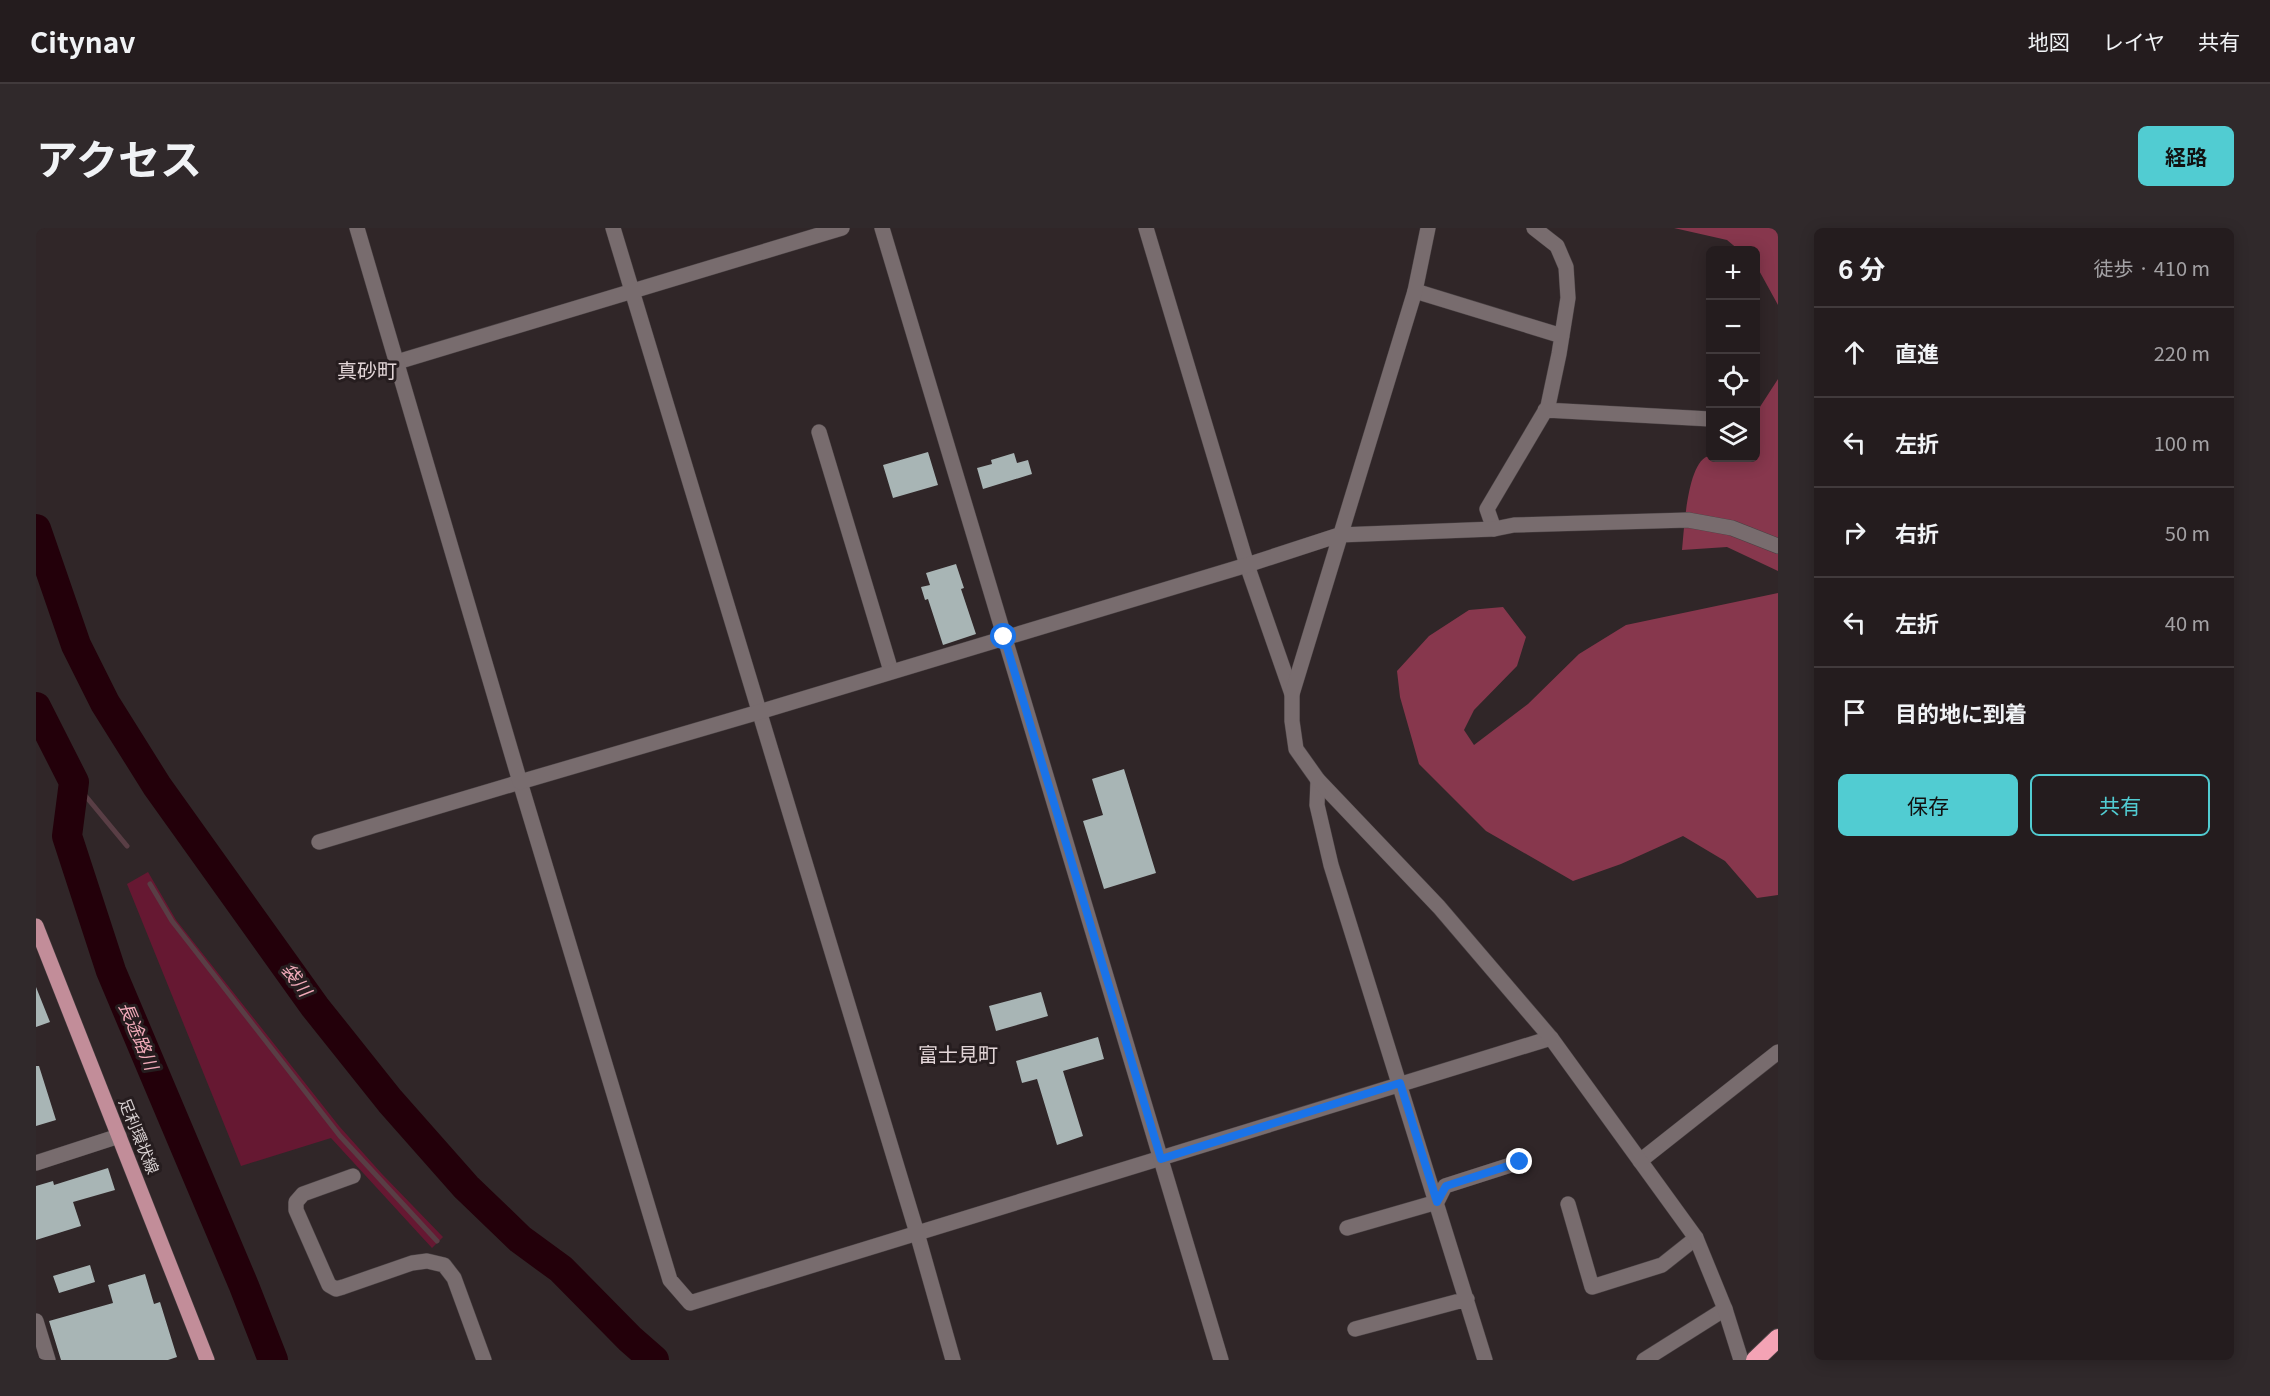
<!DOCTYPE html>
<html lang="ja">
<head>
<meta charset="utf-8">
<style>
	:root { --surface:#241c1e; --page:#30292b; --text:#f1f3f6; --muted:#a3a1a4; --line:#413a3c; --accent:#51ccd2 }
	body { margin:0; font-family:Georgia,"Noto Sans JP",serif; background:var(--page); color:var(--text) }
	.controls { position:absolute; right:18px; top:18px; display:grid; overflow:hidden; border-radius:9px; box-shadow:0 3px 15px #0003 }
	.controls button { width:54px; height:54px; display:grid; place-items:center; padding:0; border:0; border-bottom:2px solid var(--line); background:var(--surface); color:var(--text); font:30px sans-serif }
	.stop { position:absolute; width:18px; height:18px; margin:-14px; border:4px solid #1a73e8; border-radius:50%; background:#fff }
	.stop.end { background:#1a73e8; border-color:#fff; box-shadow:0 2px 6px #0008 }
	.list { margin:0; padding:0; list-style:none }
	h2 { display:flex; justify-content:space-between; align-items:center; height:78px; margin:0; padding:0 24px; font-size:26px }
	h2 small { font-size:20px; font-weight:400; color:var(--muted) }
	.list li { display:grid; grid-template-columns:39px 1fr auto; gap:18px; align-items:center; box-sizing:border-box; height:90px; padding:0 24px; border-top:2px solid var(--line) }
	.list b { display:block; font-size:22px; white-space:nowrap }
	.list em { font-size:20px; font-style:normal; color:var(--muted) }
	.actions { display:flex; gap:12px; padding:18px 24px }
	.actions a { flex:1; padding:14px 0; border:2px solid var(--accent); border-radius:9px; text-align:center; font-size:21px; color:var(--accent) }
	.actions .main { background:var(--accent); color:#111 }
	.icon { flex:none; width:33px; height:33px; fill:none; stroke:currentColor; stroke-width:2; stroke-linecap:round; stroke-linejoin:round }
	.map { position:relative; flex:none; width:1742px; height:1132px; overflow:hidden; border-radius:9px }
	header { display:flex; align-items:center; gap:36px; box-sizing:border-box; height:84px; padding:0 30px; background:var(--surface); border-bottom:2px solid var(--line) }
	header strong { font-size:28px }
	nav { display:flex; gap:33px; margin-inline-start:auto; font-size:21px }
	.intro { display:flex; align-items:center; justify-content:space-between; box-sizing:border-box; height:144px; padding:0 36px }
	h1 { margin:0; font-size:42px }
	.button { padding:15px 27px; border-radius:9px; background:var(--accent); color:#111; font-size:21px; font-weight:700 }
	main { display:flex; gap:36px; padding:0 36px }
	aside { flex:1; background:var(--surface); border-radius:9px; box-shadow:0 3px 15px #0003 }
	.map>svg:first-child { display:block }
	.green { fill:#661832 }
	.forest { fill:#87374d }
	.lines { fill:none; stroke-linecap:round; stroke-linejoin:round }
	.stream { stroke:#593e45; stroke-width:5 }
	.river { stroke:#23000a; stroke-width:30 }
	.building { fill:#a8b5b5 }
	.street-casing { stroke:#494143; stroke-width:16 }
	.secondary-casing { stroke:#494143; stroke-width:16 }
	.primary-casing { stroke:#494143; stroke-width:16 }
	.highway-casing { stroke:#494143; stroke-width:20 }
	.street { stroke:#786c6e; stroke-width:15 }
	.secondary { stroke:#786c6e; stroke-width:15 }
	.primary { stroke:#c28d99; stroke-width:15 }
	.highway { stroke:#f4a3b5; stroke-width:18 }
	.route { stroke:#1a73e8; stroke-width:8 }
	.labels { text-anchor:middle; stroke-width:6; stroke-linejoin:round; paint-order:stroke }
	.street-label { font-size:16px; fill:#d6cfd0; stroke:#261d1f }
	.water-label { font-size:18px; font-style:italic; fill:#f1aab9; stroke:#261d1f }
	.quarter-label { font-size:20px; fill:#e2d5d7; stroke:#261d1f }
</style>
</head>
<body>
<header>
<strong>Citynav</strong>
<nav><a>地図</a><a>レイヤ</a><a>共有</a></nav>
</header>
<div class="intro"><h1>アクセス</h1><a class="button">経路</a></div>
<main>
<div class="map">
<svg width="1742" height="1132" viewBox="0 0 1742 1132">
	<rect width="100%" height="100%" fill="#302628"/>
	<path class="green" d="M 112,644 L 140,692 L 303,898 L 346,946 L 407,1009 L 396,1020 L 295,910 L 205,938 L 91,656 Z"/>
	<path class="forest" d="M 1638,0 L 1742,0 L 1742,77 L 1720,37 L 1720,22 L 1703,22 L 1691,12 Z
		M 1742,151 L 1742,343 L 1691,319 L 1646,322 C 1648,304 1651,230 1674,228 C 1685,227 1706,230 1720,230 L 1720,185 Z
		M 1742,365 L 1742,667 L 1721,670 L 1689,633 L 1647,608 L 1585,636 L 1537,653 L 1450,603 L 1383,536 L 1364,469 L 1361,443 L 1393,408 L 1433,382 L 1467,379 L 1490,409 L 1481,438 L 1438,482 L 1428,502 L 1438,517 L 1492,476 L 1543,426 L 1590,397 Z"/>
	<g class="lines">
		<path class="stream" d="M 38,554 L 91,618
			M 114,656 L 136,693 L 304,908 L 401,1013"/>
		<path class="river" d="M 0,301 L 40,417 L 69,475 L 121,558 L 279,779 L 354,873 L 430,959 L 484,1011 L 525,1041 L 594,1111 L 618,1132
			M 0,479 L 38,554 L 31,608 L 75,743 L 208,1058 L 237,1132"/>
	</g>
	<path class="building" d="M 892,224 L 902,257 L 857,270 L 847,237 Z
		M 978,225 L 981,235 L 992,232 L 996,246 L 947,261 L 941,240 L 956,236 L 955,232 Z
		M 920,336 L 928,360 L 925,361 L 940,406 L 907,417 L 892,371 L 889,372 L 885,359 L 894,357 L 890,345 Z
		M 1088,541 L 1120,645 L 1068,661 L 1047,593 L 1067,587 L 1056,551 Z
		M 0,759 L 14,794 L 0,799 Z
		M 1005,764 L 1012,788 L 960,803 L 953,778 Z
		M 1062,809 L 1068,831 L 1027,843 L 1047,908 L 1021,917 L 1001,851 L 986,855 L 980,833 Z
		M 0,838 L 3,838 L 20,892 L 0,898 Z
		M 72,940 L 79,962 L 37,974 L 45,998 L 0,1012 L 0,958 L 17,953 L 18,957 Z
		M 54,1037 L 59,1054 L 23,1065 L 17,1048 Z
		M 109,1046 L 118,1076 L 124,1074 L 141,1129 L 132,1132 L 25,1132 L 13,1093 L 77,1075 L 72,1057 Z"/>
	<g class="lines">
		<defs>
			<path id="street" d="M 577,0 L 881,1005 L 917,1132
				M 1110,0 L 1211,337 L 1256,466
				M 1379,63 L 1526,108
				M 361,134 L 806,0
				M 1509,182 L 1674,191
				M 783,204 L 855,443
				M 1458,301 L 1451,281 L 1512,178 L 1523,126 L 1532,70 L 1530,39 L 1521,18 L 1498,0
				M 1282,552 L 1281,577 L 1295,637 L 1449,1132
				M 283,614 L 484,554 L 634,1052 L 654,1075 L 1515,810
				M 1604,933 L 1742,824
				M 317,948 L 267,966 L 260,974 L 260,982 L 293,1057 L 300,1061 L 307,1059 L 376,1035 L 391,1033 L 408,1037 L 418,1050 L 448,1132
				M 1532,976 L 1556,1059 L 1626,1037 L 1660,1010
				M 1311,1000 L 1401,974 L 1409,958 L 1484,934
				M 0,1093 L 12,1132
				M 1319,1101 L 1431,1071
				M 1608,1132 L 1689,1081"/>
			<path id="secondary" d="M 321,0 L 484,554 L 723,484 L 1211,337 L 1303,307 L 1458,301 L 1478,297 L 1652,292 L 1696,300 L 1742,318
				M 846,0 L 1185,1132
				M 1392,0 L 1379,63 L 1256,466 L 1256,493 L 1260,521 L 1282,552 L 1403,679 L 1515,810 L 1660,1010 L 1689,1081 L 1705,1132
				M 0,935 L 83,908"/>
			<path id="primary" d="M 0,698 L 171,1132"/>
			<path id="highway" d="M 1719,1132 L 1742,1110"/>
		</defs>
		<use href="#street" class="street-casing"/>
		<use href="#secondary" class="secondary-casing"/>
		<use href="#primary" class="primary-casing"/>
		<use href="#highway" class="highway-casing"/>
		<use href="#street" class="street"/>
		<use href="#secondary" class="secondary"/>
		<use href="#primary" class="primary"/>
		<use href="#highway" class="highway"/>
	</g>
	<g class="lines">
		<path class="route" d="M 968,409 L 1125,931 L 1364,855 L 1401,974 L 1410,958 L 1484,934"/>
	</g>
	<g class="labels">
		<g class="street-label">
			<text transform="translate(103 908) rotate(68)" y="6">足利環状線</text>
		</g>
		<g class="water-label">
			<text transform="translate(260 752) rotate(54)" y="6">袋川</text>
			<text transform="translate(102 808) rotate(67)" y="6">長途路川</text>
		</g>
		<g class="quarter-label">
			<text x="331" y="150">真砂町</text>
			<text x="922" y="834">富士見町</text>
		</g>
	</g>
</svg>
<div class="controls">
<button>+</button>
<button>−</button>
<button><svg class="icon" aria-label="locate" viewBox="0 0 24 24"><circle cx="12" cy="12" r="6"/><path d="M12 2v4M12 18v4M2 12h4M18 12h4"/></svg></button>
<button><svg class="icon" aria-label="layers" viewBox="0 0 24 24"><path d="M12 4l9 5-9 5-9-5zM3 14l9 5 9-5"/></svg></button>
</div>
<div class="stop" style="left:968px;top:409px"></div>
<div class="stop end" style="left:1484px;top:934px"></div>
</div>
<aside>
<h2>6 分<small>徒歩 · 410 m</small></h2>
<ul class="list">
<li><svg class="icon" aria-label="ahead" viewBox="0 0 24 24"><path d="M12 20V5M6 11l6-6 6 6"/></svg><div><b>直進</b></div><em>220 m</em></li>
<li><svg class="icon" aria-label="left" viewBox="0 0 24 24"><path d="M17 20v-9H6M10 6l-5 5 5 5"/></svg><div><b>左折</b></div><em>100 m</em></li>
<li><svg class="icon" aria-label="right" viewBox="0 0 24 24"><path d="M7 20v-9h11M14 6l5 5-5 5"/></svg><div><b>右折</b></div><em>50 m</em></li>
<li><svg class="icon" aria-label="left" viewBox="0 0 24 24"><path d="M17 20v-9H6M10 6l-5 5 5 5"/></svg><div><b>左折</b></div><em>40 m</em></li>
<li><svg class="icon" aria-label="arrive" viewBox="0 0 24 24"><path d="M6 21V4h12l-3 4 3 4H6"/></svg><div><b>目的地に到着</b></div></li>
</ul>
<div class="actions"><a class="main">保存</a><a>共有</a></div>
</aside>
</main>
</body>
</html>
